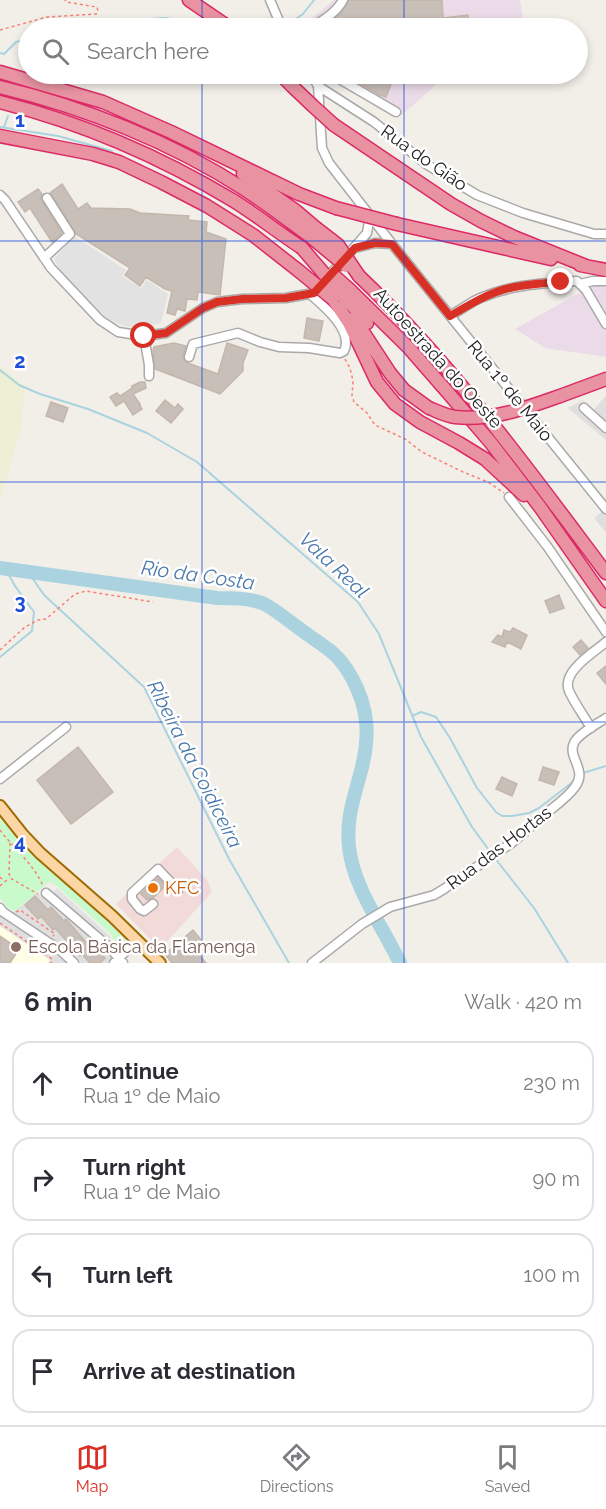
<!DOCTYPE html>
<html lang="en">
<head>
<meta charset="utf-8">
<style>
	:root { --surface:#fff; --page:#f7f7f7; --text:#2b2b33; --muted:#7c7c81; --line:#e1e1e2; --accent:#d93025 }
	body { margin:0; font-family:Raleway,sans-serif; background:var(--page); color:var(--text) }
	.stop { position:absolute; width:18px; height:18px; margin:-14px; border:4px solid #d93025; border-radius:50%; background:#fff }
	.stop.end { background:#d93025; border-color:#fff; box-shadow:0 2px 6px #0008 }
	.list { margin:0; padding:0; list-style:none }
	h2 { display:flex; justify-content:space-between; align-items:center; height:78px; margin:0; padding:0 24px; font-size:26px }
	h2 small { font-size:20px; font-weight:400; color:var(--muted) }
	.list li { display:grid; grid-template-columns:39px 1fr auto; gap:18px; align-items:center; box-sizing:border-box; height:84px; margin:0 12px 12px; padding:0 12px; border:2px solid var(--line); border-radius:18px }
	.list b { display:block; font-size:22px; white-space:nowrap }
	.list p { margin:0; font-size:20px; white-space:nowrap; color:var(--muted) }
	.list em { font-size:20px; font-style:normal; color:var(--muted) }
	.icon { flex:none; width:33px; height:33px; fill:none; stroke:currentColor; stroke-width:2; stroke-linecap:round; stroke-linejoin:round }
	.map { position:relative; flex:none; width:606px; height:963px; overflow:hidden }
	.search { position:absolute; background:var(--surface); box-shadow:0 3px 9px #0003; left:18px; right:18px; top:18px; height:66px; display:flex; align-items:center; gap:15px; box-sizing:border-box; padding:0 21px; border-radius:33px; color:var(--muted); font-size:22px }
	.sheet { height:462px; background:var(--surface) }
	nav { display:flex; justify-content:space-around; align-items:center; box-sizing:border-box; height:84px; border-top:2px solid var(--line); background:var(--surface); font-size:16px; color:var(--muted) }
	nav a { display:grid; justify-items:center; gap:3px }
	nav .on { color:var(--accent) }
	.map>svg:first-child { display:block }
	.residential { fill:#e0dfdf }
	.commercial { fill:#f2dad9 }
	.industrial { fill:#ebdbe8 }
	.education { fill:#ffffe5 }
	.farmland { fill:#eef0d5 }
	.park { fill:#c8facc }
	.parking { fill:#e2e2e2 }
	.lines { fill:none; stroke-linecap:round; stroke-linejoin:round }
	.stream { stroke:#aad3df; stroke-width:2 }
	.river { stroke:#aad3df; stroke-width:14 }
	.building { fill:#c7bfb8; stroke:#c4b6ab; stroke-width:1.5 }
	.minor-casing { stroke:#a9a9a9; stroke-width:11 }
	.major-casing { stroke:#a06b00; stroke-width:14 }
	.highway-casing { stroke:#dc2a67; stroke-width:15 }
	.path { stroke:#fa8072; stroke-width:1.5; stroke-dasharray:3 3; stroke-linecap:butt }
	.minor { stroke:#fff; stroke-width:8 }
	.major { stroke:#fcd6a4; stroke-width:10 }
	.highway { stroke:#e892a2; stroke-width:12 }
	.highway-bridge-casing { stroke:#dc2a67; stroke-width:15; stroke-linecap:butt }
	.highway-bridge { stroke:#e892a2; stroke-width:12 }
	.route { stroke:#d93025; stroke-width:8 }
	.grid { fill:none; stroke:#1d4ed8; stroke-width:1.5; stroke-opacity:0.55 }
	.food-dot { fill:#e8710a; stroke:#fff; stroke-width:2 }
	.education-dot { fill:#8d6e63; stroke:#fff; stroke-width:2 }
	.labels { text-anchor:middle; stroke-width:5; stroke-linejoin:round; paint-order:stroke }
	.street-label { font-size:18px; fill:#222; stroke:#fff }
	.food-label { font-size:18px; fill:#c56008; stroke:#fff; text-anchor:start }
	.education-label { font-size:18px; fill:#785e54; stroke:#fff; text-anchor:start }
	.water-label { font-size:20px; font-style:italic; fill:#4a7aab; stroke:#fff }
	.grid-label { font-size:20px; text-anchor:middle; font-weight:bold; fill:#1d4ed8; stroke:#fff; stroke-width:5; stroke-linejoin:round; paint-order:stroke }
</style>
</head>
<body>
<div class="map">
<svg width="606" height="963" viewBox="0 0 606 963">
	<rect width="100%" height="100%" fill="#f2efe9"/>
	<path class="residential" d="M 606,395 L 606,440 L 568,408 L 583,400 L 593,411 Z
		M 606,508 L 606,533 L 594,518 Z
		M 36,894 L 44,895 L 110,952 L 120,963 L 0,963 L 0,914 L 5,919 Z"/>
	<path class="commercial" d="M 177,847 L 207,880 L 212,892 L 160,949 L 116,904 Z"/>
	<path class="industrial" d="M 334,0 L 520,0 L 523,19 L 522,28 L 300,28 Z
		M 344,74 L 441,74 L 439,82 L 402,115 Z
		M 593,276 L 606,279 L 606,318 L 590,290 L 590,287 L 595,283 Z
		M 581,292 L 585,295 L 606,329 L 606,357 L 545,348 L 515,329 Z"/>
	<path class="education" d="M 0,926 L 50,960 L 48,963 L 0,963 Z"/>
	<path class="farmland" d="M 0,366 L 25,386 L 21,429 L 0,502 Z"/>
	<path class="park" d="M 0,818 L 28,851 L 102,916 L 125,939 L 125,943 L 120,948 L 115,947 L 112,935 L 57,886 L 49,882 L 15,911 L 9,909 L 0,898 Z"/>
	<path class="parking" d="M 74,236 L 126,270 L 122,276 L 141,288 L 147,280 L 168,294 L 161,323 L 142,327 L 128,327 L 114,322 L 106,317 L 60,272 L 54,259 Z
		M 57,888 L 111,937 L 107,941 L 53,893 Z"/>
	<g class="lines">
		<path class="stream" d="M 288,24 L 303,14 L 314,0
			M 85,28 L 116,22 L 134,23 L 151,19 L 166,18 L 187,23 L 202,28
			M 0,53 L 4,54 L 16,42 L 28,39
			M 0,127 L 58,136 L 112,151
			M 4,127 L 8,116
			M 0,370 L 19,385 L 40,394 L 88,409 L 147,433 L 197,462 L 358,602 L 379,634 L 421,737 L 472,827 L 491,853
			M 28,572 L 44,595 L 144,687 L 229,859 L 289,963
			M 0,657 L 32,631 L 34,612 L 15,586 L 5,568
			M 412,716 L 421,712 L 436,717 L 450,738 L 477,788 L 496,812 L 502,816 L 512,816 L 529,813 L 539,808 L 574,781
			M 583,773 L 606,766
			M 494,857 L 534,908 L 568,963"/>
		<path class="river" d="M 0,568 L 217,598 C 232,598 247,598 262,603 C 273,607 296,627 307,634 C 315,640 325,646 333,653 C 341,660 347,669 352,678 C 369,709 370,737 361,771 C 354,798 346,818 349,847 C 353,887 383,927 400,963"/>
	</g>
	<path class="building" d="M 349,0 L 442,0 L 443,18 L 468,15 L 468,21 L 499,20 L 500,28 L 322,28 L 341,13 Z
		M 344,74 L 395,74 L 386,97 L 380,95 Z
		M 62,184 L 78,209 L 87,203 L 91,208 L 130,209 L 140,213 L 189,216 L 188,220 L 207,222 L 206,232 L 226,239 L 220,295 L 198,292 L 197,300 L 187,299 L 185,311 L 177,309 L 175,315 L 167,313 L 172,291 L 165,289 L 146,277 L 140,286 L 125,275 L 130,268 L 76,234 L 50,193 Z
		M 38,189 L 42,194 L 41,198 L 42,201 L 62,233 L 52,242 L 30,208 L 25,212 L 18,202 Z
		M 307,318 L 323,321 L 319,341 L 304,338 Z
		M 174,343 L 186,346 L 183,356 L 185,362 L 218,374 L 227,343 L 248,350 L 243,363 L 243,371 L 220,394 L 155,369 L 153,350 L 154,347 Z
		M 140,382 L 145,382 L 146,388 L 133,394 L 140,404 L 139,404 L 142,409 L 133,415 L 124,401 L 116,406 L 110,397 L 117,393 L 120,396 L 132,388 L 132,386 Z
		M 165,400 L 175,408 L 178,404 L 183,409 L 171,423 L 156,411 Z
		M 51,402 L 68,408 L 63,422 L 46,416 Z
		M 559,595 L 564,608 L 550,613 L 545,601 Z
		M 513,628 L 527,635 L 521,649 L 507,642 L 505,647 L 492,642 L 498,635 L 502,637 L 504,630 L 510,632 Z
		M 581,640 L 588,648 L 580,655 L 573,647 Z
		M 606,666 L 606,684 L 597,673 Z
		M 78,747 L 113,792 L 71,824 L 37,780 Z
		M 543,767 L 559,772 L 554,785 L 539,780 Z
		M 502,777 L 517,784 L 512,796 L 496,789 Z
		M 158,878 L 165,886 L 153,898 L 147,900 L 141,894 Z
		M 35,896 L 48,910 L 51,907 L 64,921 L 66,919 L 90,947 L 92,945 L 105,958 L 100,963 L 90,963 L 82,954 L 80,956 L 55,928 L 53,930 L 41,916 L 38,919 L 25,905 Z
		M 193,930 L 201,940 L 193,947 L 206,963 L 172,963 L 165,954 Z
		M 0,936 L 19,949 L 10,963 L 0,963 Z"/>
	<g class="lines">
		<defs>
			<path id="minor" d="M 270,0 L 282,28
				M 311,28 C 323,20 336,13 343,0
				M 311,74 L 318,86 L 322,148 L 329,163 L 392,244 L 606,509
				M 331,74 L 396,112
				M 318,86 L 374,122 L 426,164 L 477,195 L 523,213 L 594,234 L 606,234
				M 0,195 L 5,200 L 51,268 L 100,320 L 118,332 L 144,336 L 166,333 L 203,308 L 217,302 L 242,299 L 286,298 L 314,293 L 367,233 L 370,216
				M 355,248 L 375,243 L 392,244
				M 44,258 L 70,234 L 47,198
				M 580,284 L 593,281 L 606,281
				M 450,316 C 458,311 466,306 474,301 C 506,285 542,283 577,281 L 586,290 L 606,324
				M 144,336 L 149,365 L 149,376
				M 189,357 L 193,344 L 238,333 L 260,342 L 279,347 L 309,348 L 340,353 L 344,351 C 354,331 324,306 310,294
				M 584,408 L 606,428
				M 509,497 L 547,546 L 606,632
				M 591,728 C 584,716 575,704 569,691 C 561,672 593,653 606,642
				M 0,779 L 66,727
				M 46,893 L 109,947 L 123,963
				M 153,904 L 144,911 L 140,909 L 132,899 L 132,893 L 158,869 L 178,890
				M 0,908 L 3,912 L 60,950 L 74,963
				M 114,963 L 137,940
				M 312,963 L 362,924 L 390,907 L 434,895 L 444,889 C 467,873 490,858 513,842 C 524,833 534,824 544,815 C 555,806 567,798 575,787 C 588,770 567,757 574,743 C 578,734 597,724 606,718"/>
			<path id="major" d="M 0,806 L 23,835 L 40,853 L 112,916 L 160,963"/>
			<path id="highway" d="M 189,0 L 230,28
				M 0,72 L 103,102 L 171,132 L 299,194 L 336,208
				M 280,74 L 292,86
				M 0,87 C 84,107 171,142 244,189 C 267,204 289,221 311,237
				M 0,102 C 83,123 161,157 234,201 C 258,216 279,233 302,248
				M 334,125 L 451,204 L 481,221 L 514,237 L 586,266
				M 0,136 L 93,154 L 119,162 L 161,182 L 207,206 L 253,235 L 299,271
				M 243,174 L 296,211 L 316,228
				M 397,224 L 551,259
				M 580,265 L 606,270
				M 359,276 C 454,366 528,469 606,573
				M 350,290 L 409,348 L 450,395 L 491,443 L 540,507 L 606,601
				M 344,297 L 359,313 L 367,323
				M 333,299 L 349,323 L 377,382 L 395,404 L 420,422 L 459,443 L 485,459 L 524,495
				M 354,318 L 390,373 L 404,390 L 429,408
				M 560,396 L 606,379"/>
		</defs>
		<use href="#minor" class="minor-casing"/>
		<use href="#major" class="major-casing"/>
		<use href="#highway" class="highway-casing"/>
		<path class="path" d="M 0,30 L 47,17 L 96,14 L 98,11 L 97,7 L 66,2 L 65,0
			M 345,359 L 350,368 L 353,381 L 352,396 L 354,402 L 367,413 L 375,425 L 405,439 L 422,452 L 463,472 L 488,482 L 504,493
			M 0,650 L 25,627 L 38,620 L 46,619 L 75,594 L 86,591 L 153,602
			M 0,830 C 14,849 34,864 43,886
			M 10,843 L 9,873 L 10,878 L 38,894
			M 0,877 L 4,881
			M 0,886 L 9,878
			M 16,912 L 20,910 L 55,934 L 53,936
			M 0,923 L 52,959 L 51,963"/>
		<use href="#minor" class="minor"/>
		<use href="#major" class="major"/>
		<use href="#highway" class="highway"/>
		<defs>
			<path id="highway-bridge" d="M 292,86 L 313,106 L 334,125
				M 336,208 L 397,224
				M 316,228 L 338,245 L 359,276
				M 311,237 L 346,266
				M 302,248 L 344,297
				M 299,271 L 333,299
				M 332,274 L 350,290
				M 429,408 C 437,411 446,416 455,417 C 492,421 526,408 560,396"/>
		</defs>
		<use href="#highway-bridge" class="highway-bridge-casing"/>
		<use href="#highway-bridge" class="highway-bridge"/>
	</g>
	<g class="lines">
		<path class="route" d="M 144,336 L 166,333 L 203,308 L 217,302 L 242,299 L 286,298 L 314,293 L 355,248 L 375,243 L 392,244 L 450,316 C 469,305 488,293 510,288 C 527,284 544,283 561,282"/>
	</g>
	<path class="grid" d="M 202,0 L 202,28M 404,0 L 404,28M 202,74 L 202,963M 404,74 L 404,963M 0,241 L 606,241M 0,482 L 606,482M 0,722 L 606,722"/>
	<circle class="food-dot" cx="153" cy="888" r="6"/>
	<circle class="education-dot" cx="16" cy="947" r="6"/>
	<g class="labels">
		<g class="street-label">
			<text transform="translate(424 158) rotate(35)" y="6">Rua do Gião</text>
			<text transform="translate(438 358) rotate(48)" y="6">Autoestrada do Oeste</text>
			<text transform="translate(510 391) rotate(51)" y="6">Rua 1º de Maio</text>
			<text transform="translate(499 848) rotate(-37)" y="6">Rua das Hortas</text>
		</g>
		<g class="food-label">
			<text x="165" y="894">KFC</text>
		</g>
		<g class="education-label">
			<text x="28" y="953">Escola Básica da Flamenga</text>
		</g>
		<g class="water-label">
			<text transform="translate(334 565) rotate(43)" y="7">Vala Real</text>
			<text transform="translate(198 575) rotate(8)" y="7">Rio da Costa</text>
			<text transform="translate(195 764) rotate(63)" y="7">Ribeira da Coidiceira</text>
		</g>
	</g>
	<g class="grid-label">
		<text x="20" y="127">1</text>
		<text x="20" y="368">2</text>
		<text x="20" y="609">3</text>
		<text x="20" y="849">4</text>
	</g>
</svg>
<div class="stop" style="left:144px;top:336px"></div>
<div class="stop end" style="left:561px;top:282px"></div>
<div class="search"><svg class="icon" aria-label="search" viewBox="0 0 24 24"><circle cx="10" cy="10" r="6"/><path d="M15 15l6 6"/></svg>Search here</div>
</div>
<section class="sheet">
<h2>6 min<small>Walk · 420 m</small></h2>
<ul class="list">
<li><svg class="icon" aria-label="ahead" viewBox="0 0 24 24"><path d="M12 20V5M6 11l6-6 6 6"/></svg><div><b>Continue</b><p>Rua 1º de Maio</p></div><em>230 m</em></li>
<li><svg class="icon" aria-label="right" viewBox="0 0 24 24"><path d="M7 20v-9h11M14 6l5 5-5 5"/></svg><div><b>Turn right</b><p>Rua 1º de Maio</p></div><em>90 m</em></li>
<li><svg class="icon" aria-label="left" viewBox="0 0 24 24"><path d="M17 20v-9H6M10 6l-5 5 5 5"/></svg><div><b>Turn left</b></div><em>100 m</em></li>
<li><svg class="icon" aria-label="arrive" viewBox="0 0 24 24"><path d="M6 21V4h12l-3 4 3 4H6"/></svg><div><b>Arrive at destination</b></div></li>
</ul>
</section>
<nav>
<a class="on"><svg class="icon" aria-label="map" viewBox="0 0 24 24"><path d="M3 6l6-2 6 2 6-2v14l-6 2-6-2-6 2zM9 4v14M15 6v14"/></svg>Map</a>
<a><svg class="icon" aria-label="directions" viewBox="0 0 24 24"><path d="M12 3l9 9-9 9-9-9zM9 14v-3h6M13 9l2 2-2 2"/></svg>Directions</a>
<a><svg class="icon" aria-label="saved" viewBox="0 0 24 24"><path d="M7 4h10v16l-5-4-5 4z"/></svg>Saved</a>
</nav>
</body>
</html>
